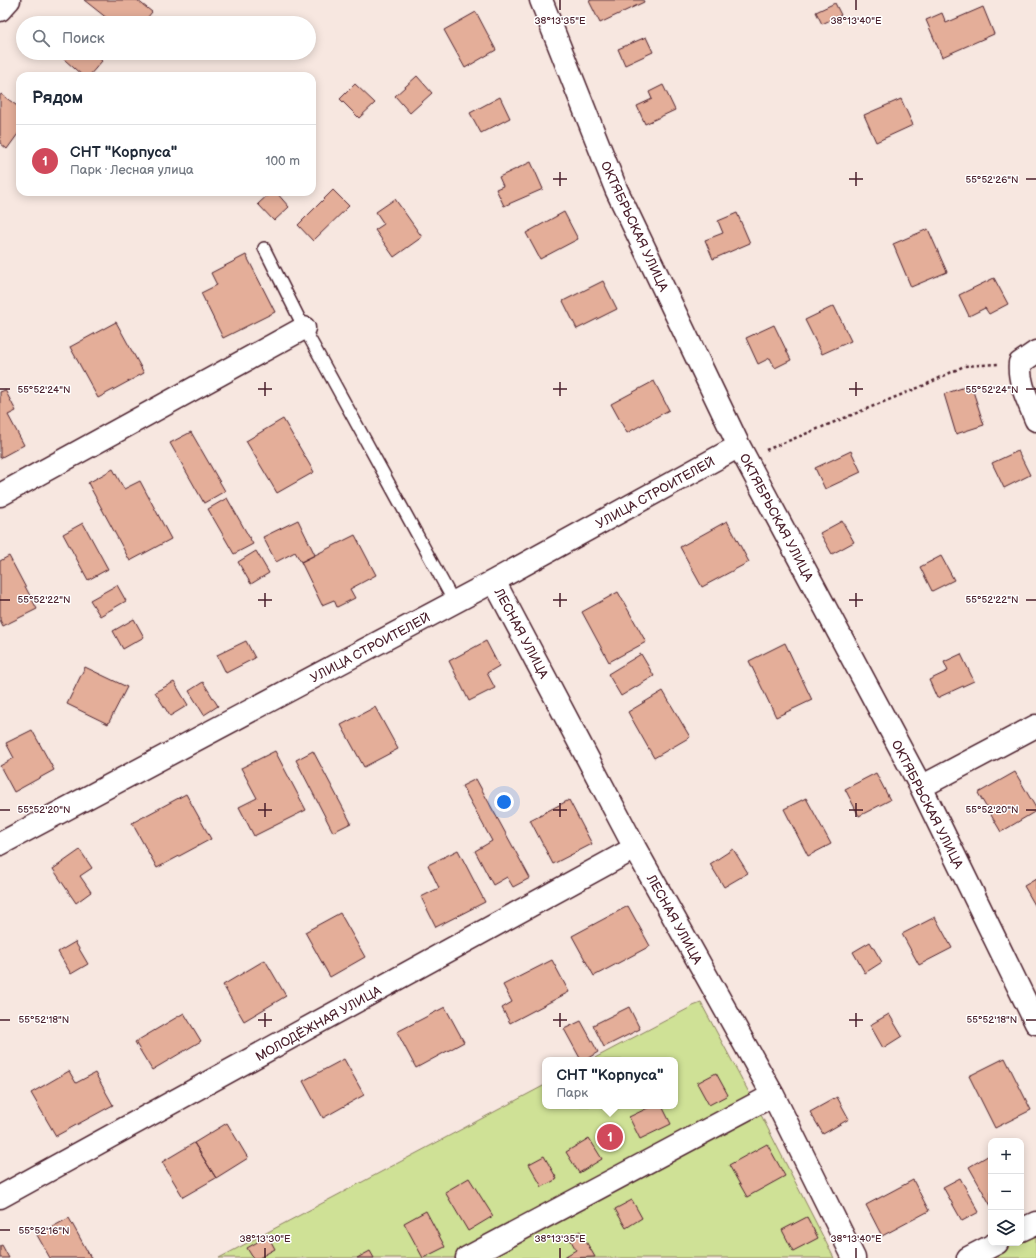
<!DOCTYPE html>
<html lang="ru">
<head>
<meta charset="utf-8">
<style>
	:root { --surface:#fff; --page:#f2f2f3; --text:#1f2937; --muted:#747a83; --line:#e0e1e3; --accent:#d1495b }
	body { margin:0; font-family:"Balsamiq Sans",sans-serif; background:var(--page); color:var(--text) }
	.controls { position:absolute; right:12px; bottom:12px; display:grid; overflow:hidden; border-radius:8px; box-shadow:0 2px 10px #0003 }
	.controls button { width:36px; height:36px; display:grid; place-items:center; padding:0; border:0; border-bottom:1px solid var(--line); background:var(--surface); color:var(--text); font:20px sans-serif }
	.you { position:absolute; left:504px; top:802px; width:14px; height:14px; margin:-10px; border:3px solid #fff; border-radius:50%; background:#1a73e8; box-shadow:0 0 0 6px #1a73e833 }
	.badge { display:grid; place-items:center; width:26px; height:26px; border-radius:50%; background:var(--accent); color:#fff; font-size:13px; font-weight:700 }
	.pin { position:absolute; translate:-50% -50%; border:2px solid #fff; box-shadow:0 1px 4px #0006 }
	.popup { position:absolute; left:542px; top:1057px; width:136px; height:52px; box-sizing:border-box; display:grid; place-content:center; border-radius:8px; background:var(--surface); filter:drop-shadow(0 1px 3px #0005); font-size:13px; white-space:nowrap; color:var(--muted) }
	.popup b { font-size:15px; color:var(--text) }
	.popup::after { content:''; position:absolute; left:50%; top:100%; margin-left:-8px; border:8px solid transparent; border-top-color:var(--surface) }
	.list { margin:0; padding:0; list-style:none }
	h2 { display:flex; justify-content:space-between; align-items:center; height:52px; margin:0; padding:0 16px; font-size:17px }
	h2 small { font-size:13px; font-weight:400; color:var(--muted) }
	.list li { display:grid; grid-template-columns:26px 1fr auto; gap:12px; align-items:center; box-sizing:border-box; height:72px; padding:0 16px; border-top:1px solid var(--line) }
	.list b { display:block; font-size:15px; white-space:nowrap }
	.list p { margin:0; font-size:13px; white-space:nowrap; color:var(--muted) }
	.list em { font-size:13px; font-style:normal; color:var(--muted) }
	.icon { flex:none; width:22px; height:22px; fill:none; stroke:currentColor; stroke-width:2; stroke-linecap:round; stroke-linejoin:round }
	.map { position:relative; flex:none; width:1036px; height:1258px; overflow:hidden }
	.search { position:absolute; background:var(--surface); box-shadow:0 2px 10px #0003; left:16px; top:16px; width:300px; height:44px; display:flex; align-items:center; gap:10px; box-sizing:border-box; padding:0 14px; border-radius:22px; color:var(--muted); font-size:15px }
	.panel { position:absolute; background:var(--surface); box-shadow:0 2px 10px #0003; left:16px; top:72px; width:300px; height:124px; border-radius:12px }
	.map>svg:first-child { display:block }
	.green { fill:#cfe196; stroke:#8c8060 }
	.building { fill:#e4ae99; stroke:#4a1f2b }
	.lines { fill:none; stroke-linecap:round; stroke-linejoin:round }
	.service-casing { stroke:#4a1f2b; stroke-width:14 }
	.minor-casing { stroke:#4a1f2b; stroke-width:25 }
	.tertiary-casing { stroke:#4a1f2b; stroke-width:25 }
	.path { stroke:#4a1f2b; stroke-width:2.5; stroke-dasharray:3 3; stroke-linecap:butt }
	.service { stroke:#fff; stroke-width:11 }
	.minor { stroke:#fff; stroke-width:22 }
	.tertiary { stroke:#fff; stroke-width:22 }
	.ticks { fill:none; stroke:#4a1f2b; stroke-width:1.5 }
	.labels { text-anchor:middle; stroke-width:3; stroke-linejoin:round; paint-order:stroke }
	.street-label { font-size:13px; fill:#4a1f2b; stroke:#fff }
	.ticks-label { font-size:10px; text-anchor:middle; fill:#4a1f2b; stroke:#fff; stroke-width:3; stroke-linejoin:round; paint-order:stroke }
</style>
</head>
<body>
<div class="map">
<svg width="1036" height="1258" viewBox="0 0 1036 1258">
	<rect width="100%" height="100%" fill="#f7e7e0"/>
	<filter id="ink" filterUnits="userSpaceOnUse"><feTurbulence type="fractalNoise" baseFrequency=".025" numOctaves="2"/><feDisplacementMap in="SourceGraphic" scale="8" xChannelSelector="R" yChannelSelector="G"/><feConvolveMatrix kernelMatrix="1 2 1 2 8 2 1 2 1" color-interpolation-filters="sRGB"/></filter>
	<g filter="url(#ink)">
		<path class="green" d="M 701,1003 L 761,1115 L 834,1258 L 219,1258 L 545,1085 L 545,1106 L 675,1106 L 675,1060 L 591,1060 L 693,1006 Z
			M 1036,1235 L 1036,1258 L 985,1258 L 1010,1243 L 1021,1243 L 1021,1239 Z"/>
		<path class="building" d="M 84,0 L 137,0 L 152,12 L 143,23 L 113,23 Z
			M 592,0 L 643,0 L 644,2 L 600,23 L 589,1 Z
			M 835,3 L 841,15 L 822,24 L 816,12 Z
			M 983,7 L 994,34 L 942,57 L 926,20 L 942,13 L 946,23 Z
			M 476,12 L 496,50 L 465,68 L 444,30 Z
			M 646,37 L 653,52 L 625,65 L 618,49 Z
			M 57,53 L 93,53 L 102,61 L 89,76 L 83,76 Z
			M 417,76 L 432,93 L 410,113 L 395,96 Z
			M 355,84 L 375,103 L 359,118 L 340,99 Z
			M 663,85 L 675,110 L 645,124 L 637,106 L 652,99 L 649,92 Z
			M 1,94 L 20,108 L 20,131 L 7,149 L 0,143 L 0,96 Z
			M 500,97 L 510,118 L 481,133 L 470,113 Z
			M 901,99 L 913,125 L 876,142 L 864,115 Z
			M 531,162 L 543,189 L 504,206 L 496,189 L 503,186 L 499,177 Z
			M 333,190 L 349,206 L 313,241 L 298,225 Z
			M 271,192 L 276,192 L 289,207 L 274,221 L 258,204 Z
			M 395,199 L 422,237 L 394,257 L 375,230 L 384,224 L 376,212 Z
			M 564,212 L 578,239 L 540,259 L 526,233 Z
			M 737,213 L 750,243 L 713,259 L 705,240 L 723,233 L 718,221 Z
			M 928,229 L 947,272 L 911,287 L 893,244 Z
			M 246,255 L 275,312 L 223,338 L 201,293 L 217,285 L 211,273 Z
			M 994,278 L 1008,304 L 989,314 L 985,308 L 969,316 L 959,295 Z
			M 603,281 L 617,309 L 577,329 L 563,301 Z
			M 834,306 L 851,341 L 822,354 L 805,320 Z
			M 116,322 L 144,373 L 98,398 L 70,347 Z
			M 774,325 L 791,360 L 775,368 L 770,358 L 758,364 L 746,338 Z
			M 654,381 L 669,410 L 627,433 L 611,404 Z
			M 971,385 L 984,425 L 956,434 L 944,394 Z
			M 5,390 L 16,411 L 8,415 L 24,445 L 0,458 L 0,392 Z
			M 283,419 L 314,472 L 277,493 L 246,441 Z
			M 191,432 L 225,491 L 204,503 L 170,443 Z
			M 851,451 L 861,472 L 825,489 L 815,468 Z
			M 1018,451 L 1030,475 L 1004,488 L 992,463 Z
			M 113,469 L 124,489 L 140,481 L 171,539 L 130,561 L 88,483 Z
			M 227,498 L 253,544 L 234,554 L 208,509 Z
			M 298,520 L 315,555 L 301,562 L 295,552 L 276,562 L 263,537 Z
			M 727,521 L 749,562 L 702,587 L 680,547 Z
			M 842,521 L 854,542 L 832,554 L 820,533 Z
			M 83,523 L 108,569 L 88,580 L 63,534 Z
			M 355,535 L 376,575 L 350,589 L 355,598 L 337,607 L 334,600 L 322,605 L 301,562 Z
			M 256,551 L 269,573 L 251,584 L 238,562 Z
			M 9,556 L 37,609 L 3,626 L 0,620 L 0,561 Z
			M 941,556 L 954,580 L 932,591 L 920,567 Z
			M 117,585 L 126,601 L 100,616 L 90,600 Z
			M 618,592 L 646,642 L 609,662 L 582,612 Z
			M 134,619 L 144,637 L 123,649 L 113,631 Z
			M 246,641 L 255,658 L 226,673 L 217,655 Z
			M 486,641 L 499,666 L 487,673 L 495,688 L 469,701 L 449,661 Z
			M 785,643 L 812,700 L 776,717 L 749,661 Z
			M 641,654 L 654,676 L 621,696 L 608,674 Z
			M 961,654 L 974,681 L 937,698 L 929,680 L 948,671 L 944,662 Z
			M 85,667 L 127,687 L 108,724 L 67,704 Z
			M 174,682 L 188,705 L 170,716 L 155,692 Z
			M 203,682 L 218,706 L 204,715 L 189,691 Z
			M 663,691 L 690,737 L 654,758 L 628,712 Z
			M 375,707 L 398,749 L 364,767 L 341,725 Z
			M 32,730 L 54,770 L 14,792 L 0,766 L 14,758 L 6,743 Z
			M 275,751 L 306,810 L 254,836 L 239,807 L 257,798 L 241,768 Z
			M 313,751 L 351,823 L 333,832 L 296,760 Z
			M 1015,772 L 1036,808 L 1036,811 L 1001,832 L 978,793 Z
			M 876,773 L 890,800 L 859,816 L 845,789 Z
			M 476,779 L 530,878 L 513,887 L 507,877 L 493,885 L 475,851 L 492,841 L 462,786 Z
			M 186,794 L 211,839 L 157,868 L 132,823 Z
			M 806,798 L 831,844 L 808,856 L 784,809 Z
			M 569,800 L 592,844 L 553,864 L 530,820 Z
			M 733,849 L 748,873 L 724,887 L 710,864 Z
			M 80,850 L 92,868 L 80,876 L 91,892 L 76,903 L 53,869 Z
			M 458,850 L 485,902 L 436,927 L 421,897 L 439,888 L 428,865 Z
			M 1036,879 L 1036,907 L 1024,886 Z
			M 628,906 L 650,946 L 594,976 L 572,936 Z
			M 340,913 L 365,957 L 330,977 L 305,932 Z
			M 935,917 L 952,948 L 919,965 L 902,934 Z
			M 75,942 L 88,964 L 71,974 L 58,952 Z
			M 870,942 L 882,962 L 865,973 L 853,952 Z
			M 265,960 L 286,996 L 244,1021 L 223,985 Z
			M 552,960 L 569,992 L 510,1023 L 502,1008 L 512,1002 L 503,985 Z
			M 445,1007 L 464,1042 L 416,1068 L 397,1032 Z
			M 629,1007 L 640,1029 L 604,1047 L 593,1025 Z
			M 184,1013 L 201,1041 L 152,1070 L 135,1042 Z
			M 889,1014 L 902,1036 L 883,1048 L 870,1025 Z
			M 581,1021 L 598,1052 L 585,1060 L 581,1060 L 564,1029 Z
			M 1005,1058 L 1031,1110 L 995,1128 L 969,1076 Z
			M 344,1059 L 364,1095 L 323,1118 L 303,1081 Z
			M 69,1071 L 76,1083 L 95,1073 L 113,1105 L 56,1136 L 31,1093 Z
			M 716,1073 L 728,1095 L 709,1105 L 697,1083 Z
			M 837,1097 L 849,1119 L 823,1134 L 810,1112 Z
			M 652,1106 L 662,1106 L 671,1124 L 640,1139 L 629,1117 Z
			M 227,1123 L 248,1158 L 216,1178 L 194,1143 Z
			M 589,1138 L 602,1159 L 579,1173 L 566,1152 Z
			M 194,1143 L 216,1178 L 183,1197 L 162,1162 Z
			M 767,1144 L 785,1176 L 747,1197 L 729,1165 Z
			M 991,1154 L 991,1206 L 969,1167 Z
			M 544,1156 L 557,1179 L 542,1187 L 529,1164 Z
			M 469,1178 L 493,1216 L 468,1231 L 445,1192 Z
			M 960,1178 L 979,1212 L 962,1221 L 943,1187 Z
			M 913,1180 L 929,1211 L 882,1236 L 866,1205 Z
			M 632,1200 L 642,1218 L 626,1228 L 615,1209 Z
			M 426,1211 L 445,1247 L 423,1258 L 404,1223 Z
			M 807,1217 L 818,1238 L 793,1251 L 782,1230 Z
			M 69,1218 L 91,1258 L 50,1258 L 37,1235 Z
			M 580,1231 L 595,1257 L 565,1258 L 564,1257 L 576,1250 L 569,1237 Z
			M 268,1236 L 275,1249 L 259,1258 L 253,1258 L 247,1248 Z
			M 2,1245 L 9,1258 L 0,1258 L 0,1246 Z
			M 370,1251 L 374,1258 L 357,1258 Z"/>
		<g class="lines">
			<defs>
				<path id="service" d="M 264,248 L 304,328 L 454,602"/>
				<path id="minor" d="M 541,0 L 616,189 L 739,446 L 921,787 L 1036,1023
					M 1036,352 L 1020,363 C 1018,383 1029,402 1036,420
					M 0,495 L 304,328
					M 494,581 L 635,848 L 773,1095 L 854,1258
					M 921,787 L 1036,726
					M 0,844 L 494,581 L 739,446
					M 0,1197 L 635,848
					M 1021,1230 L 1036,1223
					M 467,1258 L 773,1095
					M 968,1258 L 997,1243"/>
				<path id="tertiary" d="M 0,10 L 9,0"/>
			</defs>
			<use href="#service" class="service-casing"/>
			<use href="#minor" class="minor-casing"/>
			<use href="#tertiary" class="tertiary-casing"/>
			<path class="path" d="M 766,450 L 925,385 L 964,366 L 998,364"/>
			<use href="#service" class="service"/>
			<use href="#minor" class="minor"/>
			<use href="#tertiary" class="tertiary"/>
		</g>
	</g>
	<path class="ticks" d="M 560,0 L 560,10M 856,0 L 856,10M 560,172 L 560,186M 856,172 L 856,186M 553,179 L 567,179M 849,179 L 863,179M 1026,179 L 1036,179M 265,382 L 265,396M 560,382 L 560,396M 856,382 L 856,396M 0,389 L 10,389M 258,389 L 272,389M 553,389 L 567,389M 849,389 L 863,389M 1026,389 L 1036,389M 265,593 L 265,607M 560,593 L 560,607M 856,593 L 856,607M 0,600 L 10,600M 258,600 L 272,600M 553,600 L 567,600M 849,600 L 863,600M 1026,600 L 1036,600M 265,803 L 265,817M 560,803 L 560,817M 856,803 L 856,817M 0,810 L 10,810M 258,810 L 272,810M 553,810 L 567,810M 849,810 L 863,810M 1026,810 L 1036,810M 265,1013 L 265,1027M 560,1013 L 560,1027M 856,1013 L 856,1027M 0,1020 L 10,1020M 258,1020 L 272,1020M 553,1020 L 567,1020M 849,1020 L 863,1020M 1026,1020 L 1036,1020M 0,1230 L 10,1230M 265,1248 L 265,1258M 560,1248 L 560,1258M 856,1248 L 856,1258"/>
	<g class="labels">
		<g class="street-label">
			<text transform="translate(635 226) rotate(65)" y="5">ОКТЯБРЬСКАЯ УЛИЦА</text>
			<text transform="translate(655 492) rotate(-29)" y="5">УЛИЦА СТРОИТЕЛЕЙ</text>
			<text transform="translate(777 517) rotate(62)" y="5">ОКТЯБРЬСКАЯ УЛИЦА</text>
			<text transform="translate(522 633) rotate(62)" y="5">ЛЕСНАЯ УЛИЦА</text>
			<text transform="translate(370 647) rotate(-28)" y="5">УЛИЦА СТРОИТЕЛЕЙ</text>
			<text transform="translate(928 804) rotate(63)" y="5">ОКТЯБРЬСКАЯ УЛИЦА</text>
			<text transform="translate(675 919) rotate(61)" y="5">ЛЕСНАЯ УЛИЦА</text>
			<text transform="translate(318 1023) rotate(-29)" y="5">МОЛОДЁЖНАЯ УЛИЦА</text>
		</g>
	</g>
	<g class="ticks-label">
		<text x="560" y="24">38°13'35"E</text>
		<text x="856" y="24">38°13'40"E</text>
		<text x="992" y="183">55°52'26"N</text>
		<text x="44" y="393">55°52'24"N</text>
		<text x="992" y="393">55°52'24"N</text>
		<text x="44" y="603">55°52'22"N</text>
		<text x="992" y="603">55°52'22"N</text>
		<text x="44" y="813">55°52'20"N</text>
		<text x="992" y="813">55°52'20"N</text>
		<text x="44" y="1023">55°52'18"N</text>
		<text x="992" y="1023">55°52'18"N</text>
		<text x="44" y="1234">55°52'16"N</text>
		<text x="265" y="1242">38°13'30"E</text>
		<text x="560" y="1242">38°13'35"E</text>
		<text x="856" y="1242">38°13'40"E</text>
	</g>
</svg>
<div class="controls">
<button>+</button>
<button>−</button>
<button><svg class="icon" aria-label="layers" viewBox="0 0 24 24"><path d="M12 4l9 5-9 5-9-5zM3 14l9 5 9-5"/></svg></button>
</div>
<div class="you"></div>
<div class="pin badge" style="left:610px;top:1137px">1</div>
<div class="popup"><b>СНТ &quot;Корпуса&quot;</b>Парк</div>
<div class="search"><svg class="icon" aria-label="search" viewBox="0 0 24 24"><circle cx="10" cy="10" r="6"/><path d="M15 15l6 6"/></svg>Поиск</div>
<section class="panel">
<h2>Рядом<small></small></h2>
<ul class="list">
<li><span class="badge">1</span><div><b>СНТ &quot;Корпуса&quot;</b><p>Парк · Лесная улица</p></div><em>100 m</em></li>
</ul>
</section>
</div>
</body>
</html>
